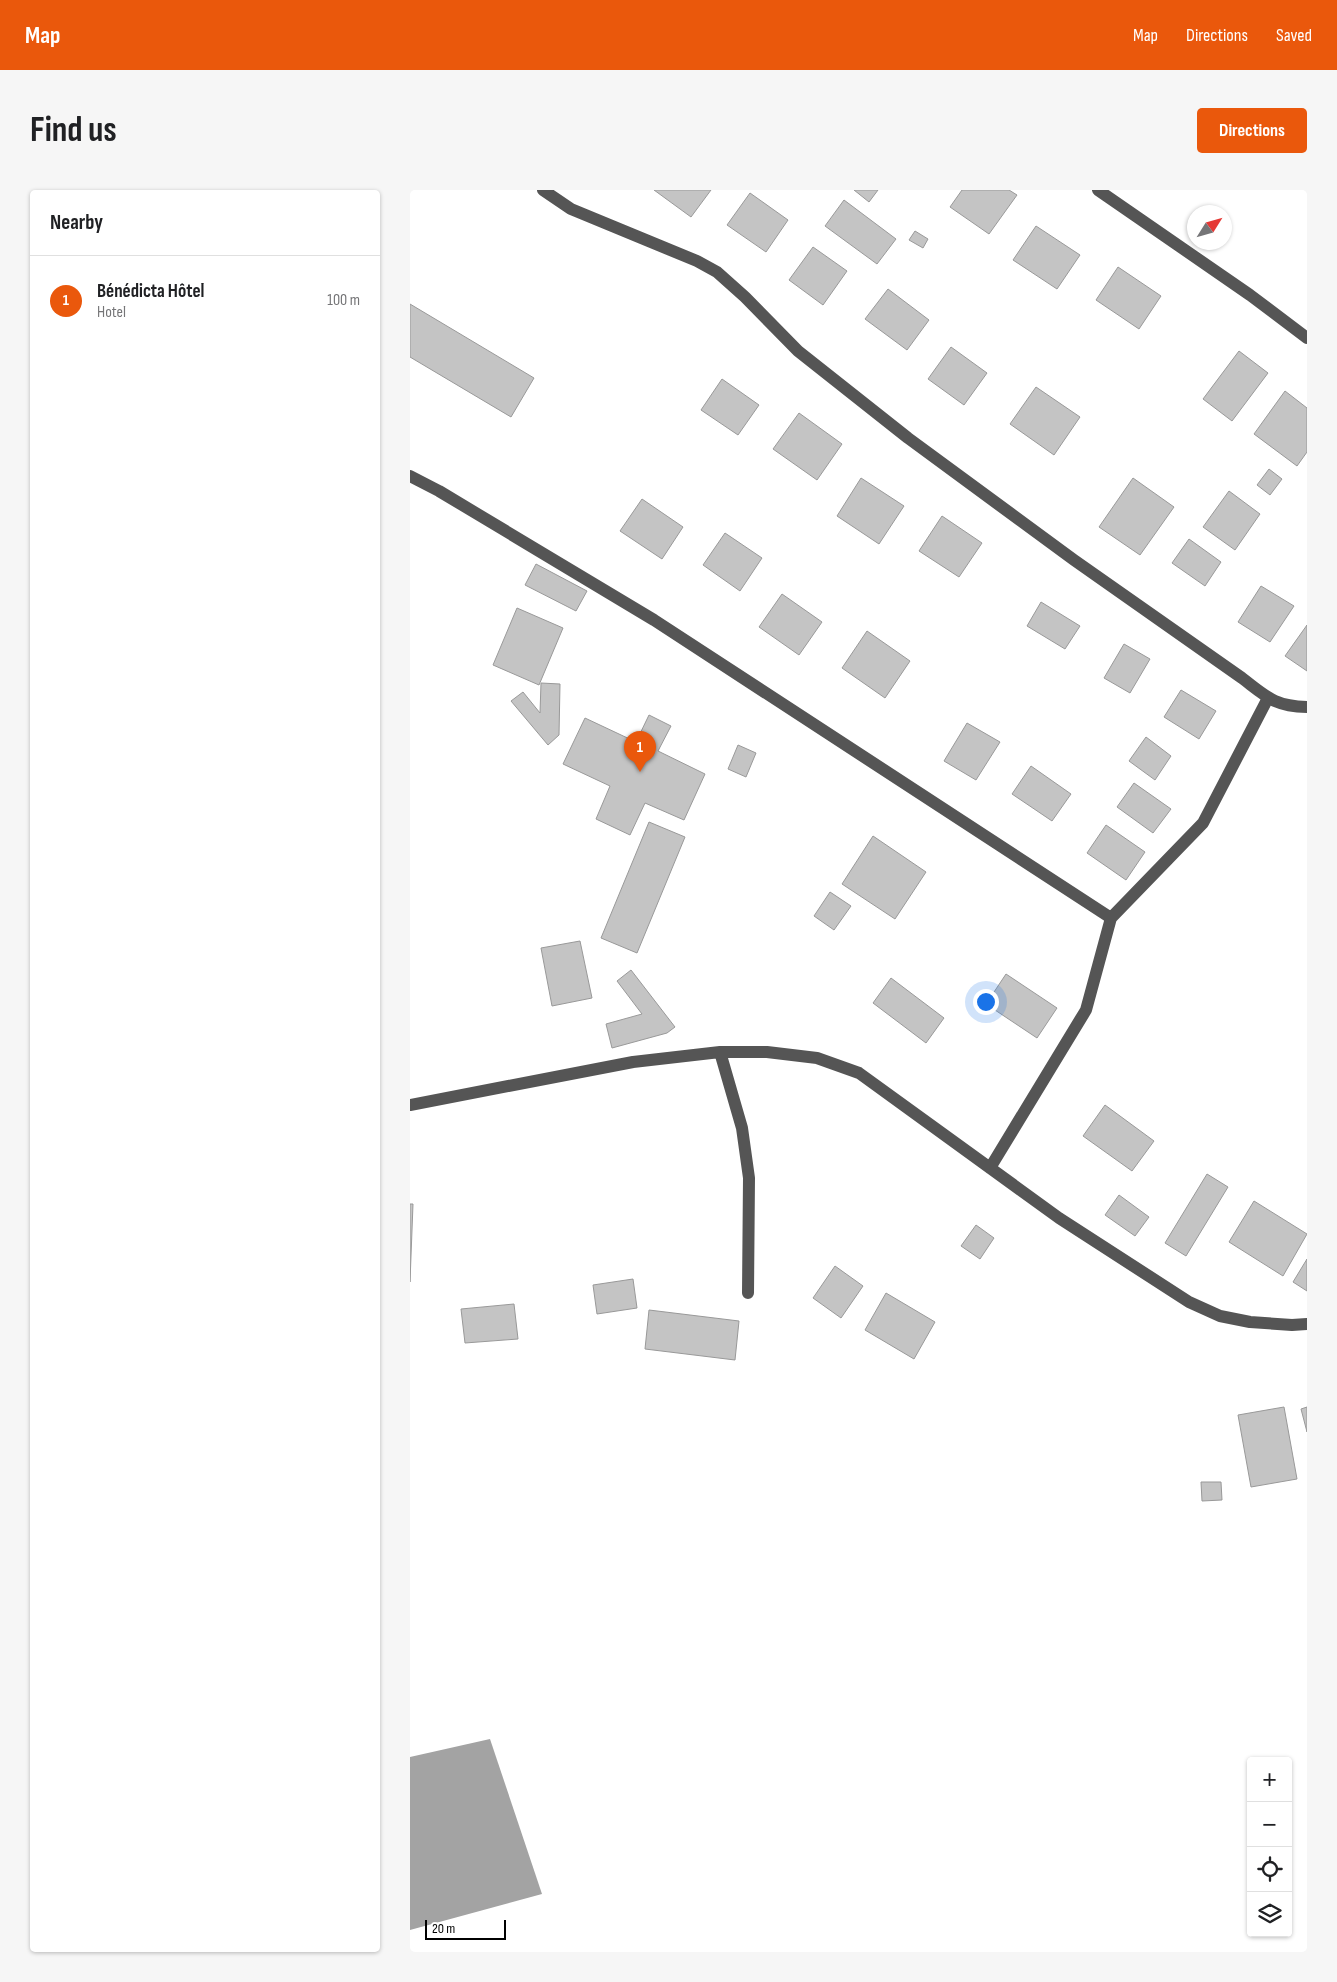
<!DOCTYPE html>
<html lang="en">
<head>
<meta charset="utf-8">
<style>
	:root { --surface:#fff; --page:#f6f6f6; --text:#202124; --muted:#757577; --line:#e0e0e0; --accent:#ea580c }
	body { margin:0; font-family:"Sofia Sans Condensed",sans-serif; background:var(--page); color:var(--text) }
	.controls { position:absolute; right:15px; bottom:15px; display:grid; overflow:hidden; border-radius:5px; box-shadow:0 1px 4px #0004 }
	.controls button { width:45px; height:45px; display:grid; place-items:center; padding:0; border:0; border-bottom:1px solid var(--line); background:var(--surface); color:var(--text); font:25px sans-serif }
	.compass { position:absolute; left:777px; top:15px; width:45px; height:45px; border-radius:50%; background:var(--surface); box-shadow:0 1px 4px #0004; rotate:53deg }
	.scale { position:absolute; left:15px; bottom:12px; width:81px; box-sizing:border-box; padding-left:5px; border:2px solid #000; border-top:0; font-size:14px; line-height:18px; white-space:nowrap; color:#000; -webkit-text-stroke:4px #fff; paint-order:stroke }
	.you { position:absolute; left:575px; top:811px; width:18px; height:18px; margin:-12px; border:4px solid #fff; border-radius:50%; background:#1a73e8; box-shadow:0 0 0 8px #1a73e833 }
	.badge { display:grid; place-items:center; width:32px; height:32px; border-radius:50%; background:var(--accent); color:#fff; font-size:16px; font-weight:700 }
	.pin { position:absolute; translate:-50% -41px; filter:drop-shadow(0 1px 2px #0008) }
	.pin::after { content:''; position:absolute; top:26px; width:18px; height:15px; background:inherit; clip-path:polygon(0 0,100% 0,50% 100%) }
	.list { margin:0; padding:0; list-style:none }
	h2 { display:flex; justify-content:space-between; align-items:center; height:65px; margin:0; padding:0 20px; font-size:21px }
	h2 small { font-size:16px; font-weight:400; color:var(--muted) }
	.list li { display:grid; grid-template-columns:32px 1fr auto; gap:15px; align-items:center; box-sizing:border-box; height:90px; padding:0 20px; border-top:1px solid var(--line) }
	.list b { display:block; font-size:19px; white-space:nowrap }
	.list p { margin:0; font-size:16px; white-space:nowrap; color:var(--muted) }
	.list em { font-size:16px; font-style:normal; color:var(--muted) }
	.icon { flex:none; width:28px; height:28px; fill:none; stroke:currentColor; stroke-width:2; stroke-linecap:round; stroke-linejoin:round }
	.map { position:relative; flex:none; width:897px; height:1762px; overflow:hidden; border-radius:5px }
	header { display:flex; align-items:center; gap:30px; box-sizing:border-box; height:70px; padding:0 25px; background:var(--accent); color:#fff }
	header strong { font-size:24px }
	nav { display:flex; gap:28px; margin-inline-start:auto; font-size:18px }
	.intro { display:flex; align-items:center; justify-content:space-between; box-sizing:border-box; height:120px; padding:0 30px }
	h1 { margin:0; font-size:35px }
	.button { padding:12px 22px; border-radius:5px; background:var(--accent); color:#fff; font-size:18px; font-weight:700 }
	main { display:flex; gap:30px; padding:0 30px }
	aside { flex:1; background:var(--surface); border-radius:5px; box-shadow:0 1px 4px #0004 }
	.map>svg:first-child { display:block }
	.water { fill:#a3a3a3 }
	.building { fill:#c4c4c4; stroke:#999 }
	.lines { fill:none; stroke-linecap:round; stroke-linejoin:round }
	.minor { stroke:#555; stroke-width:12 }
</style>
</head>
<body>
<header>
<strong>Map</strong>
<nav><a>Map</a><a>Directions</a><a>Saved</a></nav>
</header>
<div class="intro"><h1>Find us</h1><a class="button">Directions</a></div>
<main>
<aside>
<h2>Nearby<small></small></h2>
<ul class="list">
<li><span class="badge">1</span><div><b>Bénédicta Hôtel</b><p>Hotel</p></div><em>100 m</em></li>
</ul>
</aside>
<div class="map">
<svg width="897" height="1762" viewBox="0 0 897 1762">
	<rect width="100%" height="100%" fill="#fff"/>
	<path class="water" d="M 80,1549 L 132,1704 L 0,1740 L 0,1567 Z"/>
	<path class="building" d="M 244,0 L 301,0 L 281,27 Z
		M 444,0 L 468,0 L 459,12 Z
		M 552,0 L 599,0 L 607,5 L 579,44 L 540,17 Z
		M 340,3 L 378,30 L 356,62 L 317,35 Z
		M 434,10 L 486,49 L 467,74 L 415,36 Z
		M 626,36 L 670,65 L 647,99 L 603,70 Z
		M 505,41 L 518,49 L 513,58 L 499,50 Z
		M 403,57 L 437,81 L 413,115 L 379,90 Z
		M 708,77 L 751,106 L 729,139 L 686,110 Z
		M 478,99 L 519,130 L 497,160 L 455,129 Z
		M 0,114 L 124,188 L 101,227 L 0,167 Z
		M 541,157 L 577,183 L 554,215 L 518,189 Z
		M 829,161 L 858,183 L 822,231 L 793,209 Z
		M 312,189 L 349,215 L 328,245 L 291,220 Z
		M 626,197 L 670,227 L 644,265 L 600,234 Z
		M 875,201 L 897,218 L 897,262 L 887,276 L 844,244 Z
		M 389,223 L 432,254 L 407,290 L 363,259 Z
		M 859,279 L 872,289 L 860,305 L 847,295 Z
		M 451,288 L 494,316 L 469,354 L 427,326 Z
		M 723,288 L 764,317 L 730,365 L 689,337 Z
		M 819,301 L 850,324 L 825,360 L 793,337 Z
		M 232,309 L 273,337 L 252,369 L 210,341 Z
		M 532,326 L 572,353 L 549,387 L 509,361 Z
		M 315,343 L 352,368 L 330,401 L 293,375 Z
		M 779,349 L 811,372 L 795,396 L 762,373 Z
		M 126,374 L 177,401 L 166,421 L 115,395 Z
		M 851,396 L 884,416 L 860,452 L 828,432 Z
		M 372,404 L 412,432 L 389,465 L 349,437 Z
		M 631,412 L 670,436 L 655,459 L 617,436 Z
		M 107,418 L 153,438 L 129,495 L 83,475 Z
		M 897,435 L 897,481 L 875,466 Z
		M 457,441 L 500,471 L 475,508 L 432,478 Z
		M 714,454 L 740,469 L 720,503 L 694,488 Z
		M 131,493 L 150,494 L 149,545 L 138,555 L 101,511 L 113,502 L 130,523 Z
		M 771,500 L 806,521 L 789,549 L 754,527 Z
		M 239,525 L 261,536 L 248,561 L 295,584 L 274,630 L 235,613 L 220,645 L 186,629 L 200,596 L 153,574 L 175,528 L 226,552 Z
		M 557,533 L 590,552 L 566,590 L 534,571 Z
		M 736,547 L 761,566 L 745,590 L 719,571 Z
		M 328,555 L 346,563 L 336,587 L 318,579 Z
		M 621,576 L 661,604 L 642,631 L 602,604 Z
		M 724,593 L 761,619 L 743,643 L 707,617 Z
		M 239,632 L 275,647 L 227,763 L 191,748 Z
		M 696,635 L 735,662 L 716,690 L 677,663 Z
		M 463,646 L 516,682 L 485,729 L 432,694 Z
		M 420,702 L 441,716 L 424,740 L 404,726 Z
		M 170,751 L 182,808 L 142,816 L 131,758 Z
		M 221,780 L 265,837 L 257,843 L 202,858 L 196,834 L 232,824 L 207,791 Z
		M 596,784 L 647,818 L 627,848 L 576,814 Z
		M 481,788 L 534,828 L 516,853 L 463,813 Z
		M 695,915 L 744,951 L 722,981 L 673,946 Z
		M 797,984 L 818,997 L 776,1066 L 755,1053 Z
		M 709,1005 L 739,1027 L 725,1046 L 695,1025 Z
		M 844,1011 L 897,1044 L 873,1086 L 819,1052 Z
		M 0,1014 L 3,1014 L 0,1092 Z
		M 566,1035 L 584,1048 L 570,1069 L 551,1056 Z
		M 897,1069 L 897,1101 L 883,1092 Z
		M 425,1076 L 453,1096 L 431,1128 L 403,1108 Z
		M 223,1089 L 227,1118 L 187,1124 L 183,1095 Z
		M 476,1103 L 525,1132 L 504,1169 L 455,1140 Z
		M 104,1114 L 108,1149 L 55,1153 L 51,1119 Z
		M 239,1120 L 329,1131 L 325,1170 L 235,1159 Z
		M 874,1217 L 887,1289 L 841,1297 L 828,1225 Z
		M 897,1217 L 897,1242 L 891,1219 Z
		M 791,1292 L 811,1292 L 812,1310 L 792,1311 Z"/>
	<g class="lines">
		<path class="minor" d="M 133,0 L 161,19 L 287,71 L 307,82 L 335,107 L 388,161 L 498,248 L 664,370 L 832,488 C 857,507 864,516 897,517
			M 688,0 L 840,105 L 897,148
			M 0,286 L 29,301 L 244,430 L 701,728
			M 310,862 L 332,938 L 339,988 L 338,1103
			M 0,915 L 223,872 L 310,862 L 357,862 L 407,868 L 449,883 L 649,1028 L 779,1112 L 810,1126 L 840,1132 L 882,1135 L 897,1134
			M 580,978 L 676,820 L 701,728 L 793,633 L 858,508"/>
	</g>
</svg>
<div class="controls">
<button>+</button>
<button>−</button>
<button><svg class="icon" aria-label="locate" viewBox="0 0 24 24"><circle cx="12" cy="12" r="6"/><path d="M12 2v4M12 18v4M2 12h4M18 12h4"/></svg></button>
<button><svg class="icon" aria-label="layers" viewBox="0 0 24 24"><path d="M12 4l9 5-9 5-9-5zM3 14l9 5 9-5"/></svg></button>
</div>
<svg class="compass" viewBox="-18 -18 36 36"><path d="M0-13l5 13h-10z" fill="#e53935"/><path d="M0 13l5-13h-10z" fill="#757577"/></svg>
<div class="scale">20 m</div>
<div class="you"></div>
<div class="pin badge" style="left:230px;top:582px">1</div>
</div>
</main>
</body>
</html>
